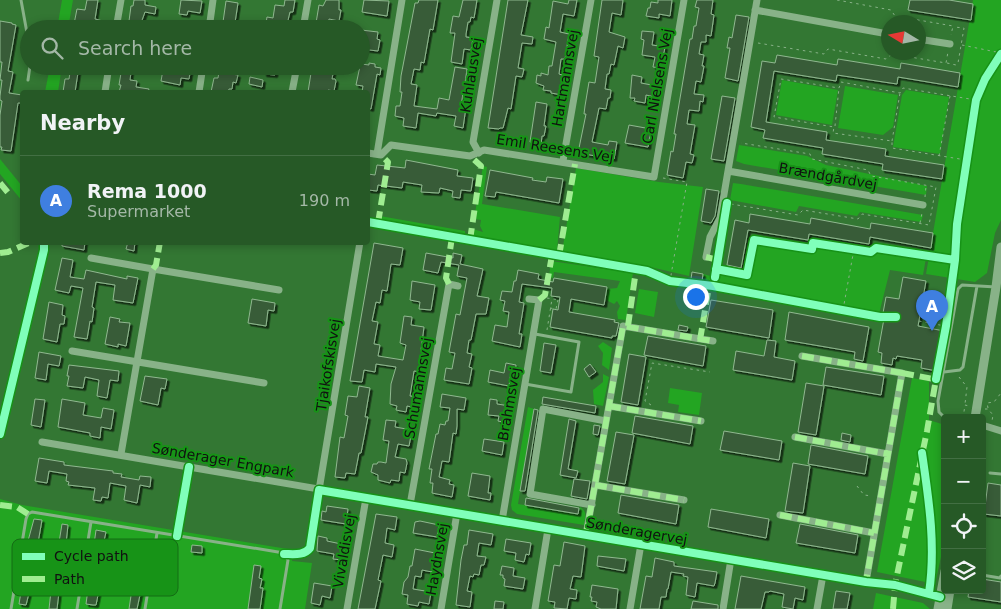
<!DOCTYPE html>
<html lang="en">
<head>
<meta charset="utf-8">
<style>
	:root { --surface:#265926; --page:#326232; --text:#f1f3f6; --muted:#a4b8a7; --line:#426f43; --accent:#e797bd }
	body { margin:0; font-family:"DejaVu Sans",sans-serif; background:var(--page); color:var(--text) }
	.controls { position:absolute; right:15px; bottom:15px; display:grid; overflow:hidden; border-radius:5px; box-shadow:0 2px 8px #0003 }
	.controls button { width:45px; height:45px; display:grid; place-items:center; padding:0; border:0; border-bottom:1px solid var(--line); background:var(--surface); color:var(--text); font:25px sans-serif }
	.compass { position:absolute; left:881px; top:15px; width:45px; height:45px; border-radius:50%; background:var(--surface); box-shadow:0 2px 8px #0003; rotate:280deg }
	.you { position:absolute; left:695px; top:296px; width:18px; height:18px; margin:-12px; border:4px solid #fff; border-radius:50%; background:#1a73e8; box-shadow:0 0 0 8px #1a73e833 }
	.badge { display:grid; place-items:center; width:32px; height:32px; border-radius:50%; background:var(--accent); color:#fff; font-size:16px; font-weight:700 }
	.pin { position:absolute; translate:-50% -41px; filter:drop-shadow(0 1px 2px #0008) }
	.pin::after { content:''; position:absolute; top:26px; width:18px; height:15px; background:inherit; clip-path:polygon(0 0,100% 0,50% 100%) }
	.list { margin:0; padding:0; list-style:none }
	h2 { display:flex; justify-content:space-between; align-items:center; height:65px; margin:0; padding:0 20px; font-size:21px }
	h2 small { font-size:16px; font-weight:400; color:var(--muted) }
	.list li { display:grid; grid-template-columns:32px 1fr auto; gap:15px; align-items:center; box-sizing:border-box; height:90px; padding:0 20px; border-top:1px solid var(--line) }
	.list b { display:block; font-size:19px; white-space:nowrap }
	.list p { margin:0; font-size:16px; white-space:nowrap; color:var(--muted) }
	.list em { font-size:16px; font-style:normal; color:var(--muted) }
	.icon { flex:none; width:28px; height:28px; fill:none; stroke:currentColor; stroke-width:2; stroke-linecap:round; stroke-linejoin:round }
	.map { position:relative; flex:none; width:1001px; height:609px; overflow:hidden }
	.search { position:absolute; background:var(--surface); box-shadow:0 2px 8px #0003; left:20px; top:20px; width:350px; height:55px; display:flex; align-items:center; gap:12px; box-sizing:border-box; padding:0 18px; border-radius:28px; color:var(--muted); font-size:19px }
	.panel { position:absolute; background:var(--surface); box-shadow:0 2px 8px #0003; left:20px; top:90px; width:350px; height:155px; border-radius:5px }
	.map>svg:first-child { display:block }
	.green { fill:#23a522 }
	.building { fill:#395c39; stroke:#90b890; filter:url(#shadow) }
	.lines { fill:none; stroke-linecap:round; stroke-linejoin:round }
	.path { stroke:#88b288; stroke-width:1; stroke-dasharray:2.5 4; stroke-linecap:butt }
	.service { stroke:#88b288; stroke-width:3 }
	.minor { stroke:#88b288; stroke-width:7 }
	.tertiary { stroke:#88b288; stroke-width:9 }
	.quiet { stroke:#9fed91; stroke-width:6; stroke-dasharray:12 6; stroke-linecap:butt }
	.cycleway-casing { stroke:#179317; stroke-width:11 }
	.cycleway { stroke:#80ffba; stroke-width:8 }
	.labels { text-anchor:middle; stroke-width:4; stroke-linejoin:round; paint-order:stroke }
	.street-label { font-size:14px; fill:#111; stroke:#179317 }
	.key { fill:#179317; stroke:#156c15; stroke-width:1 }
	.key-label { font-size:14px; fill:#111 }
</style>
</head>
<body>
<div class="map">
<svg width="1001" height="609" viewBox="0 0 1001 609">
	<defs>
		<filter id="shadow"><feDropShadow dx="2.5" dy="2.5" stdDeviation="0" flood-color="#0009"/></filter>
	</defs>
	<rect width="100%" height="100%" fill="#373"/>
	<path class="green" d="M 62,0 L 73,0 L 68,29 L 57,29 Z
		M 973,0 L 1001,0 L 1001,220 L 995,233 L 987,273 L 975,282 L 926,274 Z
		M 50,66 L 62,66 L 58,92 L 45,92 Z
		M 782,80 L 838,90 L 832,125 L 776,115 Z
		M 845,86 L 898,95 L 893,127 L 883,135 L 838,128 Z
		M 906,90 L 949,97 L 940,154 L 893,147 L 902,95 Z
		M 739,145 L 807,156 L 826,165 L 927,186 L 926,195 L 744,164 L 736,161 Z
		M 0,159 L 22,186 L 22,201 L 0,174 Z
		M 483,166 L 487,167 L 482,204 L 560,217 L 557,251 L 472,237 L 473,229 L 483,232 L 480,226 L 481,220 L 474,219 Z
		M 576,168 L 659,182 L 703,187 L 689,276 L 646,266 L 562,252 Z
		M 733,183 L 741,184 L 923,215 L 921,222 L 860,212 L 857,216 L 799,206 L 796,212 L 730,200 Z
		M 380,216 L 465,231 L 465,236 L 380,221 Z
		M 757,241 L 811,251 L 817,245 L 871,254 L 877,249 L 926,258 L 923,275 L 890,270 L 879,314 L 701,284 L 703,274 L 714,277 L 716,269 L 723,272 L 749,277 L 755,243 Z
		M 551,261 L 633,273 L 626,320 L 618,319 L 617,312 L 620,306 L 617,301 L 614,304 L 606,300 L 607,289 L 617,288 L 620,281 L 554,272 L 553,278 L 549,277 Z
		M 639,289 L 658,292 L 654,317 L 635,313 Z
		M 603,342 L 612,348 L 609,370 L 602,365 L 603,353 L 598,346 Z
		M 603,374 L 609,377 L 603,406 L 594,404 L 593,390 L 603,382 Z
		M 912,378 L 929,381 L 929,420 L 945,425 L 945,539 L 935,584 L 877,572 Z
		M 670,388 L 702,393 L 699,415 L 678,412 L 679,405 L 668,403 Z
		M 528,407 L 534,409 L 518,504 L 579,514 L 580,507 C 588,512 585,517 584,525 L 517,514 L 512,510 L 511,505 Z
		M 0,499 L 22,505 L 294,550 L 292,561 L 312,563 L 305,609 L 0,609 Z
		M 876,593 L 923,603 L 930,609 L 873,609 Z"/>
	<path class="building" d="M 87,0 L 98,0 L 95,19 L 103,21 L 102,29 L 73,29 L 77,9 L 85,10 Z
		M 134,0 L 145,0 L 145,5 L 156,7 L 155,14 L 145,12 L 141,23 L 129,21 L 131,6 L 133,6 Z
		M 181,0 L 202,1 L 200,13 L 188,11 L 187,15 L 179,14 Z
		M 285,0 L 295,0 L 293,12 L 290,12 L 289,16 L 286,29 L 265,29 L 267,17 L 273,18 L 275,5 L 284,6 Z
		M 326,0 L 339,0 L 339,10 L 341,10 L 339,21 L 329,19 L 328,25 L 316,23 L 319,5 L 323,6 Z
		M 364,0 L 389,1 L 387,16 L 362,12 Z
		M 419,0 L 438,0 L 433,30 L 430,29 L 424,63 L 421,62 L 420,70 L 414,69 L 411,84 L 417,85 L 414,106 L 437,109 L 439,98 L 449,100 L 455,67 L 467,69 L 465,83 L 471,84 L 469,94 L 463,93 L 461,106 L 466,107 L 463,128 L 454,126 L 456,116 L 437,113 L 436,116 L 418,113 L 416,128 L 403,126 L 404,118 L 395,116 L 396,106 L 400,106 L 402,92 L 400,92 L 401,76 L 415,3 L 418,3 Z
		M 463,0 L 477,0 L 474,18 L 471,17 L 470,22 L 468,22 L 466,34 L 466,37 L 473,38 L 471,50 L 464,49 L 462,64 L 451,62 L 455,33 L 450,33 L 453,16 L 459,17 Z
		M 508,0 L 528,0 L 521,35 L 533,37 L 532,44 L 522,43 L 518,68 L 524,69 L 522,77 L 516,76 L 511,109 L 508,108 L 503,128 L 500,128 L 499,129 L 488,128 Z
		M 569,0 L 577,0 L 574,16 L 563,14 L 560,32 L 569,34 L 565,59 L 561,59 L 559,74 L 565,76 L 562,95 L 551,93 L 551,91 L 543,90 L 544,86 L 536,83 L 537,75 L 541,76 L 541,73 L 548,75 L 549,66 L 552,66 L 556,42 L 544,39 L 546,27 L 549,28 L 553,1 L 568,4 Z
		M 602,0 L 623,0 L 621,15 L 612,13 L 609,32 L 625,37 L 623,48 L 618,46 L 614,65 L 611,64 L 609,74 L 607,74 L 605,89 L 611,90 L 610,98 L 608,98 L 606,109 L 599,108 L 592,142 L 608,145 L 609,141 L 617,142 L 614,159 L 578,153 L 586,114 L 584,114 L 585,106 L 589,82 L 595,83 L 599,57 L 594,56 Z
		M 658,0 L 672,0 L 670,16 L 659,14 L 659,18 L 646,16 L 648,8 L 650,8 L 651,2 L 658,3 Z
		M 697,0 L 713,0 L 711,14 L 714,15 L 711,36 L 706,35 L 706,42 L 701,42 L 699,54 L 704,55 L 702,66 L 704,66 L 701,82 L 696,81 L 694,94 L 704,95 L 703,102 L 700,101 L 699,111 L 689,110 L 687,124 L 695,125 L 690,154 L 694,155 L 692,163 L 686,162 L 683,178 L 667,175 L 671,151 L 673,152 L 676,134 L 674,134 L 690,39 L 692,39 L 694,26 L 696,26 L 699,8 L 695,7 Z
		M 910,0 L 949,0 L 973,4 L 971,20 L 908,10 Z
		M 226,1 L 238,3 L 234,29 L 222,29 Z
		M 736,15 L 749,17 L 738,81 L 725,78 L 730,48 L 727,48 L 729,37 L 732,38 Z
		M 0,21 L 12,23 L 12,24 L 16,25 L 8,71 L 13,72 L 9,93 L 22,95 L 21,103 L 18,103 L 11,151 L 1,150 L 2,147 L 0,147 L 0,115 L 2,101 L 0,100 L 0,96 L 2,80 L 0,80 L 2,62 L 0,62 Z
		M 361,30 L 378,32 L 377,39 L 380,40 L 378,51 L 361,49 Z
		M 642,31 L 654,32 L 652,45 L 665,47 L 661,68 L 653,67 L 655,57 L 642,55 L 644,40 L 641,39 Z
		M 777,55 L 837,65 L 838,59 L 900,69 L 901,63 L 960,73 L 958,87 L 898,77 L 897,84 L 837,75 L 836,81 L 774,71 L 766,122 L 827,132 L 826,140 L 886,149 L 885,156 L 944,165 L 942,179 L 882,170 L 883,164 L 822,154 L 823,148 L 763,138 L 765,130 L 751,127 L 762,61 L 775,63 Z
		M 369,63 L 375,64 L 375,67 L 381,68 L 380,75 L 377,74 L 371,109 L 368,108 L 368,92 L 362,92 L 363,86 L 356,85 L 360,66 L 361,64 L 369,65 Z
		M 71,66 L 79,66 L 75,92 L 63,92 L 65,79 L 69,79 Z
		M 172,66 L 191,67 L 189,79 L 181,78 L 180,85 L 161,81 L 163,70 L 172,71 Z
		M 220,66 L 232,66 L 231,74 L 238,75 L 236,83 L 233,82 L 232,89 L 229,89 L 228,92 L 211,92 L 214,78 L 218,78 Z
		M 265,66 L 276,66 L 275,75 L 264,74 Z
		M 309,66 L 334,68 L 332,79 L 335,79 L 336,81 L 334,91 L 328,90 L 328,92 L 320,91 L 319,92 L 308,92 L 311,73 L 308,72 Z
		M 122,67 L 128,68 L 128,72 L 131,72 L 130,80 L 137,81 L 136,87 L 149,89 L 148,92 L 119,92 L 121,85 L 119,85 Z
		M 632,75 L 642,77 L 641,83 L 657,86 L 655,97 L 646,95 L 645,103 L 634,101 L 635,98 L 630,98 Z
		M 250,77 L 263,80 L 262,87 L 249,84 Z
		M 722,96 L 735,98 L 724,161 L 711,159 Z
		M 536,102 L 547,104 L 544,126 L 546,126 L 544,136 L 542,136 L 541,144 L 530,142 Z
		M 629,125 L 651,129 L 648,147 L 625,143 Z
		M 406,160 L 458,170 L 457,176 L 473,178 L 471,191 L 461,190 L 460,198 L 452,197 L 453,191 L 440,188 L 439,193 L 421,192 L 422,185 L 403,182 L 402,188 L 378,185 L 377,191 L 368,190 L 368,174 L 375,175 L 377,165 L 405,168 Z
		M 490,170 L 533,178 L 532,180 L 546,182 L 547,177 L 563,179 L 559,203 L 496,192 L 495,197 L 485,196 Z
		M 706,189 L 719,191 L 715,216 L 711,223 L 701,221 Z
		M 750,214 L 810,224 L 811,218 L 870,229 L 871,223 L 933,233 L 931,248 L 870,237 L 869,244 L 809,234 L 808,240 L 748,230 L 741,268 L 727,265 L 735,220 L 749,223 Z
		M 62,242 L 85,242 L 84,250 L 62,246 Z
		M 128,242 L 135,242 L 134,251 L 126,249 Z
		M 374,243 L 403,248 L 400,265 L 391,264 L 387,291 L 382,290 L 380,303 L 376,302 L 372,321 L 378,322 L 374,344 L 380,345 L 378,356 L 403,360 L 406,345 L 400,343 L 404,316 L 412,317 L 411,325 L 424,327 L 421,350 L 424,350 L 422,372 L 414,371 L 410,396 L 418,397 L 416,408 L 407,406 L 406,412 L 396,410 L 397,406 L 390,404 L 391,384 L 396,367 L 376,364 L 375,372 L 364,370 L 362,382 L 350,381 Z
		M 426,253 L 453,258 L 453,253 L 462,255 L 460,264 L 483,269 L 477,296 L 489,298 L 486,314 L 476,314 L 471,340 L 469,340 L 467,353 L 472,354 L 469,367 L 472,368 L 469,384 L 444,380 L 446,368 L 452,369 L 455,353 L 449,352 L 456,314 L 460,315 L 467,278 L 457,276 L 459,265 L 441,262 L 438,273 L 423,270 Z
		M 62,258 L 73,260 L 70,277 L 84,279 L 86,270 L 127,279 L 127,276 L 138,278 L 133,303 L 113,300 L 115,285 L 96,282 L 92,307 L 94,308 L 92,322 L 90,321 L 87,339 L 74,337 L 83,288 L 71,286 L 69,293 L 55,290 Z
		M 518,270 L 539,274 L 538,279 L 553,282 L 554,278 L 607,287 L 604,305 L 571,299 L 569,312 L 615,320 L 614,322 L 619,323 L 616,336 L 612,336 L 612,338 L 550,327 L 553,309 L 558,310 L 560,297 L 551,296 L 552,288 L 522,284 L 519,302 L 524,303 L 519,334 L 522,334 L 520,347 L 492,341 L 495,325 L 507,327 L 509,312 L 503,311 L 505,301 L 500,300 L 502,291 L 512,292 L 514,281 L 516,281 Z
		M 692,272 L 703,274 L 702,281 L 691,279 Z
		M 903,277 L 926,281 L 918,326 L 944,331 L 937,371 L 921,368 L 922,360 L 897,356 L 896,359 L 893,358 L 892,365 L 881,363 L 882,353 L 878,352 L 885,313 L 883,313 L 886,297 L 899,299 Z
		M 412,281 L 435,285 L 431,310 L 419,309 L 420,302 L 410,300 Z
		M 252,299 L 275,303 L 274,311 L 268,310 L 266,326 L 248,323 Z
		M 711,300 L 773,310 L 769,338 L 706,327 Z
		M 49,302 L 63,305 L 62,315 L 65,316 L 64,324 L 60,324 L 57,342 L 43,339 Z
		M 789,312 L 869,327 L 863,361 L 854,359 L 855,352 L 785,340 Z
		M 110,317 L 120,319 L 119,322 L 130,323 L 126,346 L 118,344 L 118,347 L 105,344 Z
		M 679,325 L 688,327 L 687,331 L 678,330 Z
		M 648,336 L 706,346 L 703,366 L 644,355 Z
		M 767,340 L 776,341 L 774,357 L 795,361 L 792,380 L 733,370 L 736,351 L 764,356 Z
		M 544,343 L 556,345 L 551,373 L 540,371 Z
		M 39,352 L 61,356 L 59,366 L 48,364 L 46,380 L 35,378 Z
		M 629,354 L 646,357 L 638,405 L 621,402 Z
		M 506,363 L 516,365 L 515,373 L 511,372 L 509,386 L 488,382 L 490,370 L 504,373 Z
		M 590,364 L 596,372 L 589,377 L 584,369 Z
		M 69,365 L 119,371 L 118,381 L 110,380 L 107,398 L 97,396 L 99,380 L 85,377 L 83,388 L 67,386 L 69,376 L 67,376 Z
		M 826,367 L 884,376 L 881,395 L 823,385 Z
		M 145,376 L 167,379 L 165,389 L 161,388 L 158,405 L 140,401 Z
		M 806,383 L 824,386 L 816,435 L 798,432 Z
		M 359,386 L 370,388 L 365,417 L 368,417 L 361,453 L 359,453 L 355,474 L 346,473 L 345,478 L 335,477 L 340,437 L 344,438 L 348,416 L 345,415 L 348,396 L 357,397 Z
		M 442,394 L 466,398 L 464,410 L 457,409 L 457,426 L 456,434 L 453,433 L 449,462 L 442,461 L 439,477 L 450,480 L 449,484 L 454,485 L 452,497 L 432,493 L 433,483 L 430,483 L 432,469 L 429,469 L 436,434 L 438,434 L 440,424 L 445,425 L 446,421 L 448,421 L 450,408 L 440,407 Z
		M 543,397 L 596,406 L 595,413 L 542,404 Z
		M 35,399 L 45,400 L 41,427 L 31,425 Z
		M 62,399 L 85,403 L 83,415 L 101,418 L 103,408 L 114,410 L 111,429 L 101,427 L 100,438 L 90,436 L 90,433 L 58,427 Z
		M 490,399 L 497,400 L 497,404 L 510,406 L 507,423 L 498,421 L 499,416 L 488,415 Z
		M 534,409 L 538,410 L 525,491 L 520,491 Z
		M 635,416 L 693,426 L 690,444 L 632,433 Z
		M 569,419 L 576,421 L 568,469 L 578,471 L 576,478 L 560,475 Z
		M 386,420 L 396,421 L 395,427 L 412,430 L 409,446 L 398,444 L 395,457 L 406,459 L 407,463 L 405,473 L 400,472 L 399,481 L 391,480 L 390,483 L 378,480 L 378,475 L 371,472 L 373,464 L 377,464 L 378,462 L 381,462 L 386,463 L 389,441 L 383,440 Z
		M 594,425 L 600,426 L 598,435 L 593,434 Z
		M 724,431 L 782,441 L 779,460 L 720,450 Z
		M 616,432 L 634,435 L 625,484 L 607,481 Z
		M 842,433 L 851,435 L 850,442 L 841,440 Z
		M 484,439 L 504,442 L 502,455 L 482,451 Z
		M 811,445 L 868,456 L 865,474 L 808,464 Z
		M 39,458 L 64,462 L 64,465 L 113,471 L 113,473 L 122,474 L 121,477 L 139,480 L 140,476 L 151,477 L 150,487 L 140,485 L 137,503 L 124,500 L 126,486 L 110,483 L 108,498 L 102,497 L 101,501 L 93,500 L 95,488 L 68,485 L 69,482 L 66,481 L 67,474 L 49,471 L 47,483 L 35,481 Z
		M 793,463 L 810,466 L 803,513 L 785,511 Z
		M 472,473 L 490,476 L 488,493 L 491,493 L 490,500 L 468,496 Z
		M 574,479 L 590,481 L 587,499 L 571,496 Z
		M 988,483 L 1001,485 L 1001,516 L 984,514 Z
		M 621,495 L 679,505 L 676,524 L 618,513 Z
		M 526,498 L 579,508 L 578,514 L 525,505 Z
		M 327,506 L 348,509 L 346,524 L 321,520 L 322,511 L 326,512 Z
		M 711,509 L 769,519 L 766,538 L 708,527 Z
		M 376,514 L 397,517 L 395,530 L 387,528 L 385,543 L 394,545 L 392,557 L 383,555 L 378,580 L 381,581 L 375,609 L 358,609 Z
		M 34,519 L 42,520 L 36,554 L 41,554 L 38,573 L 34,573 L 26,605 L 19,604 L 22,586 L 28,587 L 23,575 L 25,574 L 30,541 L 28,541 Z
		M 420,521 L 439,525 L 437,537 L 413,533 L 415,522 Z
		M 62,524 L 68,525 L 64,562 L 56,561 Z
		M 800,524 L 858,535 L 855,553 L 796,543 Z
		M 96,530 L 106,532 L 99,563 L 101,563 L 100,571 L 122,574 L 119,592 L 99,590 L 96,605 L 93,605 L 86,604 Z
		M 469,530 L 493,534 L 491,545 L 479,543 L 477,556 L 486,557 L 484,565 L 481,565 L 479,575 L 474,574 L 473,577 L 470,576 L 467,591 L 472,592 L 470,607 L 456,605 L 461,560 L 464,545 L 467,545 Z
		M 318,536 L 327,538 L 327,541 L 346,545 L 342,560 L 333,559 L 334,554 L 317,551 Z
		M 506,539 L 531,543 L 529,555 L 526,554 L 524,562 L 515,560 L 516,553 L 504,551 Z
		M 564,542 L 585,546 L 581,577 L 573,576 L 570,589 L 577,590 L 576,599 L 569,598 L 567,609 L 554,608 L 555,602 L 548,601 L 554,565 L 560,566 Z
		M 192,545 L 202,546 L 202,553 L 191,552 Z
		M 415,549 L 435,553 L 432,572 L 422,570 L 421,577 L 415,576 L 413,589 L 431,592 L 429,604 L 419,602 L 418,606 L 407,604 L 408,595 L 402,594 L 404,582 L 408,577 L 410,566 L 412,566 Z
		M 598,556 L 626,559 L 624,571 L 597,566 Z
		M 655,558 L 674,562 L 674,566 L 717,572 L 715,583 L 714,586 L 697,583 L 695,597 L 686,595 L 688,577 L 683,576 L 684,574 L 671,572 L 668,589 L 667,589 L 666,597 L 661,597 L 659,609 L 640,609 L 646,576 L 652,577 Z
		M 254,565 L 261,566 L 259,578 L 262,579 L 260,588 L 263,588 L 260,609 L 248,609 Z
		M 502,566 L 514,568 L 513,576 L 525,578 L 523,589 L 504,586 L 505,579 L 503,578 L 503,575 L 500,575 Z
		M 741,576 L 805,587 L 803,600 L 795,598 L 793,609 L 782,607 L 784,594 L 770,591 L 769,592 L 765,592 L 761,609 L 735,609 Z
		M 982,579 L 1001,582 L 1001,602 L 968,597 L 969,590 L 982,590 Z
		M 314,583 L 332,586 L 330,598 L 322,596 L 320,605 L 311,603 Z
		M 592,585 L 618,589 L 616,609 L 601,609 L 596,607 L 597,602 L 591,601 L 592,597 L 590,597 Z
		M 132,589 L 141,590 L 137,609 L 129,609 Z
		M 51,591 L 59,592 L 57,609 L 49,609 Z
		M 836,591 L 850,593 L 847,609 L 833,609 Z
		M 495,601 L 504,602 L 503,609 L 494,609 Z
		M 693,601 L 718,605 L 718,609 L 691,609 Z"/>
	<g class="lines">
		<path class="path" d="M 837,0 L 891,10 L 895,16 L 953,26 L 951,35
			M 758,43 L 824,54 L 828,49 L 886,59 L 892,54 L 946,63 L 948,52
			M 962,45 L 1001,53
			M 947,63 L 956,65 L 958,63 L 964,28 L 954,27
			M 835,126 L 839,88
			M 892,141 L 900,93
			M 939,156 L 950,96
			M 966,160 L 892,148 L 892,141 L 833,133 L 834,127 L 774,117 L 781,79 L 839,88 L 841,82 L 900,93 L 903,88 L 976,100
			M 663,178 L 687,182 L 670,281
			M 925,197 L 926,186
			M 731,204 L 798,215 L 803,210 L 858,219 L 862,214 L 929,225 L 936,187 L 871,176 L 868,170 L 812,159 L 810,154 L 741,143
			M 920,223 L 922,213
			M 547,298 L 560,300
			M 550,308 L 556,309 L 558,300
			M 843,310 L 854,249
			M 919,321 L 945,326
			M 547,330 L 552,299
			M 959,377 L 967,387 L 965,404
			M 651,405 L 645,401 L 652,363 L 710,372
			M 988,408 L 987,403 L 994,402 L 1001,393
			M 985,409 L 988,409 L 993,415 L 992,421
			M 963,418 L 965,405 L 969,406
			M 857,486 L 864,495 L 872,496"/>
		<path class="service" d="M 21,0 L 29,44
			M 28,80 L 30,66
			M 944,372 L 960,370 L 963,367 L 977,286
			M 525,384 L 571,392 L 579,342 L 535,334
			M 945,418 L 939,412 L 938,401 L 958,289 L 962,285 L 996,287
			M 990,473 L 1001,474
			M 982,575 L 1000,578 L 1001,576
			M 11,609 L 26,519 L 28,514 L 32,512 L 278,552 L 284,554 L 288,560 L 280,609
			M 77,609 L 91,522
			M 145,609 L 157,533"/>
		<path class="minor" d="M 755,10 L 888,34
			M 116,29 L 121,0
			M 209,29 L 213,0
			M 303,29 L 308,0
			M 918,39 L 950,44
			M 105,92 L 109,66
			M 199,92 L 203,66
			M 292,92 L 297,66
			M 368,153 L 381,155 L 391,145 L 470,156 L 484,150 L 654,177 L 684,0
			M 479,153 L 473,142 L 497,0
			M 377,154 L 402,0
			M 563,161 L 591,0
			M 728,171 L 923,205
			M 706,257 L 710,237 L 720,218 L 757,0
			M 91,258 L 153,269 L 121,454
			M 153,269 L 279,290
			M 72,351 L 264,383
			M 802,356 L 902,373 L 866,582
			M 609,406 L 701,421
			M 982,425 L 1001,431
			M 795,437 L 888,454
			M 42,442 L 866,582 L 895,585 L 940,597
			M 595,485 L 684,500
			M 319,490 L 360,242
			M 410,505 L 449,284 L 458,286
			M 592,505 L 530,494 L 543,409 L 606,421
			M 780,515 L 874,533
			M 502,521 L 539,300 L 529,299
			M 586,535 L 623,326 L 713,341
			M 347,609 L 366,498
			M 441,609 L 457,513
			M 535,609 L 548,529
			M 630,609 L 641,544
			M 723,609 L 731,559
			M 817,609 L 823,575"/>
		<path class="tertiary" d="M 975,418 L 996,287 L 1001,247
			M 938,609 L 945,571
			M 947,609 L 950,590"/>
		<path class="quiet" d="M 0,183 L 10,195
			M 378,223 L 388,162 L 381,155
			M 470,240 L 481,166 L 470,156
			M 0,253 L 8,252 L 31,242
			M 559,256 L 575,164
			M 706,257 L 718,260
			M 153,269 L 156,265 L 160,242
			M 449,284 L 446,278 L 452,237
			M 539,300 L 545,295 L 552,255
			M 628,326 L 636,270
			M 700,340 L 709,286
			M 802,356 L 902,373 L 866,582
			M 902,373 L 939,380
			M 609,406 L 701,421
			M 795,437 L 888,454
			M 595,485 L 684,500
			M 0,505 L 17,507 L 28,514
			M 780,515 L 874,533
			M 586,535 L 623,326 L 713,341
			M 893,609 L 895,585 L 927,431 L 936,379"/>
		<defs>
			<path id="cycleway" d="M 368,222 L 647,271 L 670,281 L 713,286 L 880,317 L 896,317
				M 716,269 L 747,275 L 754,240 L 812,249 L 813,243 L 871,252 L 876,248 L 955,260
				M 715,277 L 727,203
				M 936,379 L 946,326 L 955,260 L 957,224 L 976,100 L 985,79 L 1001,54
				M 0,434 L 44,250 L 44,242
				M 922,453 C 929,501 936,546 929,593
				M 177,536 L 189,467
				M 284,554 C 293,554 304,556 310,548 L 319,490 L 866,582 L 895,585 L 940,597"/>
		</defs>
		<use href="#cycleway" class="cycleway-casing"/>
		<use href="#cycleway" class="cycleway"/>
	</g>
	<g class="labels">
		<g class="street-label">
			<text transform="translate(471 75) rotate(-81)" y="5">Kuhlausvej</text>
			<text transform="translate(565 78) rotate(-80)" y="5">Hartmannsvej</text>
			<text transform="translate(657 86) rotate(-80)" y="5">Carl Nielsens Vej</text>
			<text transform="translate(555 148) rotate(9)" y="5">Emil Reesens Vej</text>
			<text transform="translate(828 176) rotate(10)" y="5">Brændgårdvej</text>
			<text transform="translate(328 365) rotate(-81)" y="5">Tjaikofskisvej</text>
			<text transform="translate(418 388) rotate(-80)" y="5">Schumannsvej</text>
			<text transform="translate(509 404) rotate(-80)" y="5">Brahmsvej</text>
			<text transform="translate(223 460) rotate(10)" y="5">Sønderager Engpark</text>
			<text transform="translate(637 531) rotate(10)" y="5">Sønderagervej</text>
			<text transform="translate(344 551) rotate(-80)" y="5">Vivaldisvej</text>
			<text transform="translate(437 559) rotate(-80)" y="5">Haydnsvej</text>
		</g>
	</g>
	<rect x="12" y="539" width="166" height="57" rx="8" class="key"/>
	<rect x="22" y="553" width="23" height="7" fill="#80ffba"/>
	<rect x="22" y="576" width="23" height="6" fill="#9fed91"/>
	<g class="key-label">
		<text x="54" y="561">Cycle path</text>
		<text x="54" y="584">Path</text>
	</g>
</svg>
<div class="controls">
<button>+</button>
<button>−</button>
<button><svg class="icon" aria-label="locate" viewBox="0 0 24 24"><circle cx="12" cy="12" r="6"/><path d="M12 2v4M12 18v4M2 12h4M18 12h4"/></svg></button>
<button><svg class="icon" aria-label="layers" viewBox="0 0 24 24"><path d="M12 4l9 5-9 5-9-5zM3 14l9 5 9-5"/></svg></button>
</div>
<svg class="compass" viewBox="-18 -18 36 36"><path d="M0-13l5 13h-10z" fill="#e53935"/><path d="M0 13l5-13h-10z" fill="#a4b8a7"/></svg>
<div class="you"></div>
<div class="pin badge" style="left:932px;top:331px;background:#3f7fe0">A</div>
<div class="search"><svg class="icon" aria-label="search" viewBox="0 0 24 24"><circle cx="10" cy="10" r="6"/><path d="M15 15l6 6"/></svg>Search here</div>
<section class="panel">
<h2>Nearby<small></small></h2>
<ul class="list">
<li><span class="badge" style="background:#3f7fe0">A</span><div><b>Rema 1000</b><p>Supermarket</p></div><em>190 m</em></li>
</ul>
</section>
</div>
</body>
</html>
